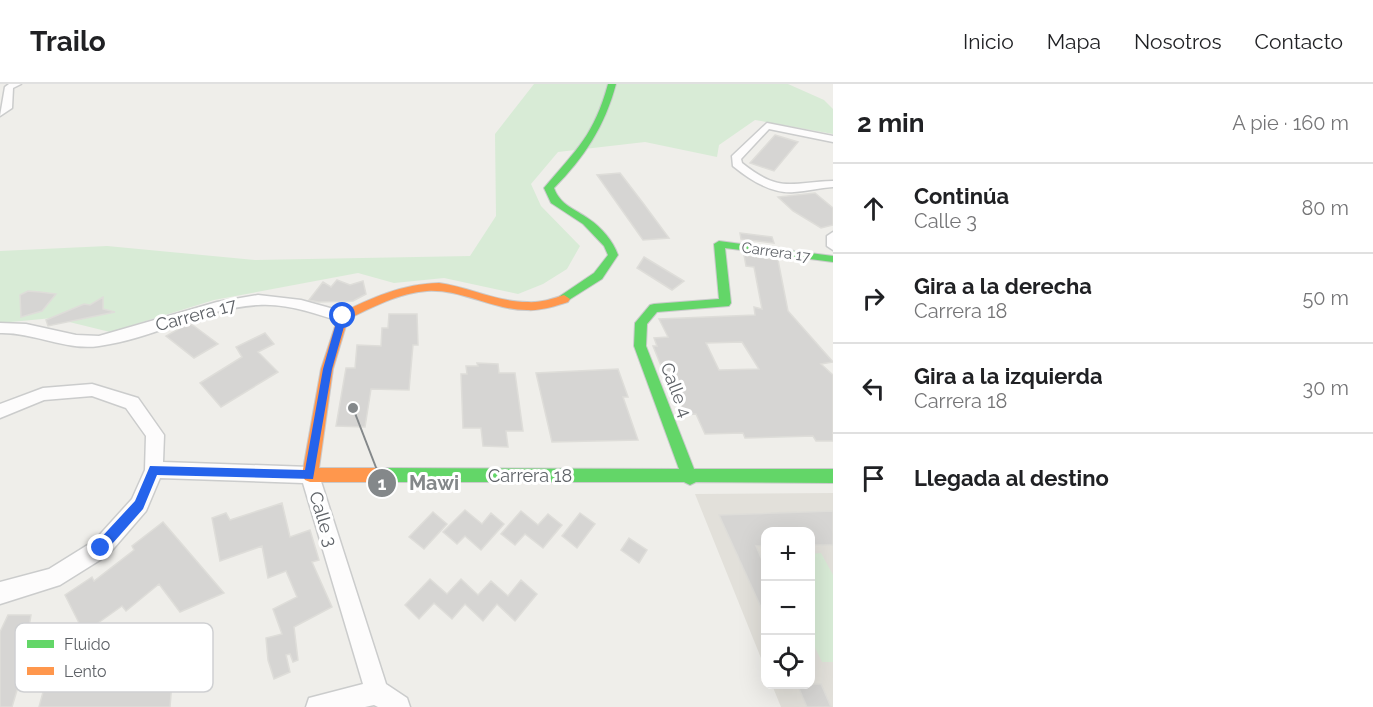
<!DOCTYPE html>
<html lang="es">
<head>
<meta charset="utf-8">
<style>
	:root { --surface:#fff; --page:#f6f6f6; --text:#202124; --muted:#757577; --line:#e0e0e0 }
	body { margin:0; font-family:Raleway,sans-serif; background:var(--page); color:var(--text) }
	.controls { position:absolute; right:18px; bottom:18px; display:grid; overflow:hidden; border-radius:12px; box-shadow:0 6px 24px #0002 }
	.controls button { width:54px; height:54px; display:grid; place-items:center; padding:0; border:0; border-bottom:2px solid var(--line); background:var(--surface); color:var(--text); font:30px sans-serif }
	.stop { position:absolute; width:18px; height:18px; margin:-14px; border:4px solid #2563eb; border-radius:50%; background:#fff }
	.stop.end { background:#2563eb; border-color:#fff; box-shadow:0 2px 6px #0008 }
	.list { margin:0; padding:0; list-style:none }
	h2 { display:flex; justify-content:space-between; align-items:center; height:78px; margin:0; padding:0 24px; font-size:26px }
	h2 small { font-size:20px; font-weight:400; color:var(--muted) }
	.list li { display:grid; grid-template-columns:39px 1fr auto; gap:18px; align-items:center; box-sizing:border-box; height:90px; padding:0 24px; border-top:2px solid var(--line) }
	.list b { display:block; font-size:22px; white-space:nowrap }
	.list p { margin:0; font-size:20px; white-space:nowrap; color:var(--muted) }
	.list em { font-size:20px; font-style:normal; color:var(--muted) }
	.icon { flex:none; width:33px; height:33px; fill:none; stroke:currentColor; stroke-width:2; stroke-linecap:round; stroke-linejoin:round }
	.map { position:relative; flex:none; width:833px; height:623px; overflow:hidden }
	header { display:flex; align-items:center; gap:36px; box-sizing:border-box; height:84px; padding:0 30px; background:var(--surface); border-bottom:2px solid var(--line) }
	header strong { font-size:28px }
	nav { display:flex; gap:33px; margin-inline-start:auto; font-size:21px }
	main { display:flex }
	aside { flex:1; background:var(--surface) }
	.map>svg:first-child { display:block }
	.education { fill:#e2e0da }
	.green { fill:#d8ebd6 }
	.building { fill:#d6d5d3; stroke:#deddd9; stroke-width:1.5; fill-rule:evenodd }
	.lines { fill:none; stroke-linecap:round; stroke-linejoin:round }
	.street-casing { stroke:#cbcccc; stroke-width:3 }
	.fast-casing { stroke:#cacacb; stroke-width:2 }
	.slow-casing { stroke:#cacacb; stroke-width:2 }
	.street { fill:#fdfcfc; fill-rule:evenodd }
	.fast { fill:#63d668; fill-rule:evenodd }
	.slow { fill:#ff974d; fill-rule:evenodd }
	.route { fill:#2563eb }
	.labels { text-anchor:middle; stroke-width:6; stroke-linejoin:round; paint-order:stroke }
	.far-street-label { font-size:15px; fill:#5f6368; stroke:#fff }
	.street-label { font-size:18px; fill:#5f6368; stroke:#fff }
	.key { fill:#fff; stroke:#cfd0d2; stroke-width:1.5 }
	.key-label { font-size:16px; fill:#5f6368 }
	.leader { fill:none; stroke:#84888a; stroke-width:2 }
	.callout-dot { fill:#84888a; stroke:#fff; stroke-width:2 }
	.mark-label { font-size:18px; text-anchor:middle; font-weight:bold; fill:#fff }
	.callout-label { font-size:20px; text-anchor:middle; font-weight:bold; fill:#84888a; stroke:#fff; stroke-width:6; stroke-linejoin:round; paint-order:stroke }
</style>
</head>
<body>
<header>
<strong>Trailo</strong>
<nav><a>Inicio</a><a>Mapa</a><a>Nosotros</a><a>Contacto</a></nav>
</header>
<main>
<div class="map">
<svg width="833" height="623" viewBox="0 0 833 623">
	<rect width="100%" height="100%" fill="#efeeea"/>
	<path class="education" d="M 833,409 L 833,623 L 781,623 L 772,601 L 810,600 L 810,448 L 766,448 L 765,584 L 695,410 Z"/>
	<path class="green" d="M 534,0 L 788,0 L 824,16 L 833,25 L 833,50 L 755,36 L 719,61 L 717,73 L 645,58 L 558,68 L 531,100 L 541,122 L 580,162 L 567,185 L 543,200 L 518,210 L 444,194 L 394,199 L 358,189 L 214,216 L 110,248 L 53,234 L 0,239 L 0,167 L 107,162 L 255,176 L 470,172 L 496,132 L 495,50 Z
		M 821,469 L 833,491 L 833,578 L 822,578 L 811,555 L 811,470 Z"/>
	<path class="building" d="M 775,51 L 798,58 L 774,87 L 750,79 Z
		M 620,89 L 643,119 L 669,154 L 643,156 L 597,91 Z
		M 815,109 L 833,124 L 833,141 L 821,144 L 793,127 L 778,113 Z
		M 740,149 L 772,153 L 774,159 L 741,155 Z
		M 744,171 L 778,176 L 788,227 L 833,278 L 821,280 L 833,291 L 833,357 L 816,357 L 813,352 L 745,354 L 743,349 L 705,350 L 696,330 L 685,331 L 676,309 L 672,309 L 653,262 L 657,262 L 654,254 L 668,253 L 659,235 L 755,231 L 754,223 L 762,225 L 754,183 L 746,182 ZM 742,258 L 759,285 L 719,286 L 706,259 Z
		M 644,173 L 684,197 L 672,206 L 637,184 Z
		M 337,196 L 350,201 L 363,197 L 366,210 L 353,217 L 318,218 L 309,216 L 323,198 L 331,203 Z
		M 28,207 L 40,208 L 56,210 L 42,227 L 21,233 L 20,211 Z
		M 103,213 L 103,225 L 115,228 L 48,242 L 46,236 L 84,220 L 90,221 Z
		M 389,230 L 417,230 L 418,261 L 413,261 L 409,306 L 371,305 L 365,343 L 336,342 L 346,284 L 355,284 L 357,261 L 381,262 L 382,244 L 388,244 Z
		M 189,239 L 194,242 L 218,260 L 194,274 L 166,252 Z
		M 265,249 L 274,260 L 258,268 L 278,288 L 221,323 L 200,299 L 242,273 L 236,263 Z
		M 477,279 L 498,280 L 499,289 L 515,289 L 523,347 L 506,347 L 508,363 L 483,362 L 481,344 L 463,344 L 461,290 L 467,290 L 466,282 L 478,282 Z
		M 618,285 L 628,313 L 623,313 L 638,356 L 552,358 L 536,289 Z
		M 282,419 L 290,453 L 310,446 L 319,476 L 312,478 L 332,523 L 294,543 L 298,576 L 293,578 L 290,570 L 286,571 L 290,588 L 274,595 L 268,576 L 266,554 L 282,550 L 273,525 L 297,513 L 286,487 L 268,494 L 262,462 L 220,477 L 212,434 L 226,429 L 230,436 Z
		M 465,426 L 482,440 L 491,429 L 504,440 L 481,466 L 465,452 L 457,460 L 443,448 Z
		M 521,427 L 538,441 L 548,430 L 562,441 L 543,464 L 525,450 L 515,461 L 501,450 Z
		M 833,427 L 833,461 L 810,461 L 810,447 L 765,447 L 765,462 L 756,462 L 765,483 L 765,532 L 719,431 Z
		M 433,428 L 447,440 L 424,465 L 409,453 Z
		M 580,429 L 595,440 L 577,464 L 562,452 Z
		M 163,438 L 224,509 L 180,528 L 159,500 L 126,527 L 122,522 L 84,549 L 65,511 L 92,493 L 94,497 L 134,466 L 132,462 Z
		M 629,454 L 647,466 L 639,479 L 621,466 Z
		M 430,495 L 447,510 L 461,495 L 478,511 L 491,497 L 508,512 L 521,496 L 537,510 L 515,537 L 497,520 L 483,537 L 465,520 L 452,535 L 434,519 L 419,535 L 405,521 Z
		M 8,531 L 31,531 L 25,567 L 29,566 L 12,623 L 0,623 L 0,548 Z
		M 173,586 L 170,623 L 39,623 L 46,597 L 94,590 L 92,601 Z
		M 797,600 L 821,600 L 831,623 L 807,623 Z"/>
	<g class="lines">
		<defs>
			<path id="street" d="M 21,0 L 13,4 L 12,24 L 0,32 L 5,3 L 9,0 Z
				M 767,39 L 833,52 L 833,58 L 769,45 L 741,75 L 742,79 C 781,110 790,98 833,97 L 833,103 C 820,104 807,107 794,108 C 772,110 750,96 733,82 L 732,72 Z
				M 833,148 L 833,166 L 827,162 L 827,152 Z
				M 258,211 L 301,216 L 348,229 L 350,233 L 343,238 C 315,230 288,219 258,221 C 203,224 154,255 99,262 C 66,267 34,248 0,249 L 0,239 L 26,240 L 76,251 L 99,252 L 217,218 Z
				M 92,300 L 138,314 L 164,351 L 163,378 L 310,383 L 317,385 L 386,600 L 407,614 L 410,623 L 378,623 L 374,621 L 365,623 L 306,623 L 309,614 L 363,600 L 303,399 L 160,394 L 146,427 L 108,471 L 60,501 L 0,520 L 0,498 L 49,485 L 94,457 L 132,415 L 145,386 L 146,352 L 126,324 L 92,312 L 44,316 L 0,334 L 0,320 L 43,304 Z"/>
			<path id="fast" d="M 608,0 L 616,0 C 605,42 584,74 554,104 C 560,121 575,125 589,135 C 601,143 613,157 618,171 L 602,195 L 564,219 L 558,215 L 560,212 L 594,189 L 608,171 L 604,162 L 583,140 L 551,119 L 544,104 C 577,65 594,51 608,0 Z
				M 719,157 L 833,172 L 833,178 L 725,164 L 731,219 L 729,222 L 657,228 L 647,240 L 646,262 L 694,385 L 833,385 L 833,399 L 696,398 L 690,401 L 684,398 L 382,398 L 377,396 L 374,391 L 377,386 L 382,384 L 679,385 L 634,262 L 635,239 L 650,221 L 654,220 L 719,215 L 714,160 Z"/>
			<path id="slow" d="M 439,199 C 469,203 497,218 527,218 C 540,219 552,215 564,211 L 570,215 L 568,218 C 555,222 541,227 527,226 C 492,226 462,205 427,207 C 399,209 373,223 348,235 L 333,285 L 319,384 L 382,384 L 387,386 L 390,391 L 387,396 L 382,398 L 310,398 L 305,396 L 302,391 L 321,285 L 339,230 C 371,214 402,200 439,199 Z"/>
		</defs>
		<use href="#street" class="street-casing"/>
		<use href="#fast" class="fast-casing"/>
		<use href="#slow" class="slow-casing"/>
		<use href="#street" class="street"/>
		<use href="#fast" class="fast"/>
		<use href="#slow" class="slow"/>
	</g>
	<path class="route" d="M 343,230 L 347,232 L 332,285 L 313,395 L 157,391 L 143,425 L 105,468 L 96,468 L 96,459 L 135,417 L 150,382 L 305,386 L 323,285 L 338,232 Z"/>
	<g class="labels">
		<g class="far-street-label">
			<text transform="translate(776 168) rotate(8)" y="5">Carrera 17</text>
		</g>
		<g class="street-label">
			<text transform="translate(196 231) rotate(-15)" y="6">Carrera 17</text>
			<text transform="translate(676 306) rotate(69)" y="6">Calle 4</text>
			<text x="530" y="398">Carrera 18</text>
			<text transform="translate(323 435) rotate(73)" y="6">Calle 3</text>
		</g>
	</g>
	<rect x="15" y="539" width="198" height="69" rx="9" class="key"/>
	<rect x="27" y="556" width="27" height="8" fill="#63d668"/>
	<rect x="27" y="583" width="27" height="8" fill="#ff974d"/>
	<g class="key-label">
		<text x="64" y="566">Fluido</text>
		<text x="64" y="593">Lento</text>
	</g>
	<path class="leader" d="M353 324L382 399"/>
	<g class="callout-dot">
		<circle cx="353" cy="324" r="6"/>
		<circle cx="382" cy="399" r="15"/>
	</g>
	<g class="mark-label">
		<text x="382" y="406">1</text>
	</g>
	<g class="callout-label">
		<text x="434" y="406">Mawi</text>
	</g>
</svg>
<div class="controls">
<button>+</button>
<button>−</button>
<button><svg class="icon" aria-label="locate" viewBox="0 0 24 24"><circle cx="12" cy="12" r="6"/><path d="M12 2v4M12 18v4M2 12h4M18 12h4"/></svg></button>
</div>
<div class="stop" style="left:343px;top:232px"></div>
<div class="stop end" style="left:101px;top:464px"></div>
</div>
<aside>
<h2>2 min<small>A pie · 160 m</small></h2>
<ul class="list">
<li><svg class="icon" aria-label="ahead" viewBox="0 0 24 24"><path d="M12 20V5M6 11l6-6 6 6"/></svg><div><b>Continúa</b><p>Calle 3</p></div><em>80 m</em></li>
<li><svg class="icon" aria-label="right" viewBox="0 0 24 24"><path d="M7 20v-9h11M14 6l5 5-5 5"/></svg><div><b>Gira a la derecha</b><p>Carrera 18</p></div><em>50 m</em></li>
<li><svg class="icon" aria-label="left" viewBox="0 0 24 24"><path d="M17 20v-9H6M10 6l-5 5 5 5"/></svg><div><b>Gira a la izquierda</b><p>Carrera 18</p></div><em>30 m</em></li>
<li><svg class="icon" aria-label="arrive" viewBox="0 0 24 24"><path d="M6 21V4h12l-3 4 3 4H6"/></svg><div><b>Llegada al destino</b></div></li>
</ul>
</aside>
</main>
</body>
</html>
